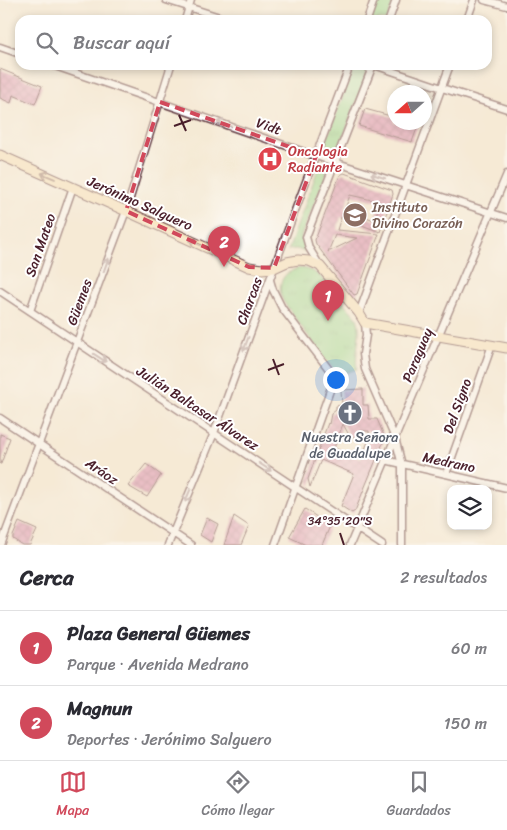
<!DOCTYPE html>
<html lang="es">
<head>
<meta charset="utf-8">
<style>
	:root { --surface:#fff; --page:#f2f2f3; --text:#2b2b33; --muted:#7c7c81; --line:#e1e1e2; --accent:#d1495b }
	body { margin:0; font-family:Sriracha,sans-serif; background:var(--page); color:var(--text) }
	.controls { position:absolute; right:15px; bottom:15px; display:grid; overflow:hidden; border-radius:10px; box-shadow:0 2px 8px #0003 }
	.controls button { width:45px; height:45px; display:grid; place-items:center; padding:0; border:0; border-bottom:1px solid var(--line); background:var(--surface); color:var(--text); font:25px sans-serif }
	.compass { position:absolute; left:387px; top:85px; width:45px; height:45px; border-radius:50%; background:var(--surface); box-shadow:0 2px 8px #0003; rotate:249deg }
	.you { position:absolute; left:335px; top:379px; width:18px; height:18px; margin:-12px; border:4px solid #fff; border-radius:50%; background:#1a73e8; box-shadow:0 0 0 8px #1a73e833 }
	.badge { display:grid; place-items:center; width:32px; height:32px; border-radius:50%; background:var(--accent); color:#fff; font-size:16px; font-weight:700 }
	.pin { position:absolute; translate:-50% -41px; filter:drop-shadow(0 1px 2px #0008) }
	.pin::after { content:''; position:absolute; top:26px; width:18px; height:15px; background:inherit; clip-path:polygon(0 0,100% 0,50% 100%) }
	.list { margin:0; padding:0; list-style:none }
	h2 { display:flex; justify-content:space-between; align-items:center; height:65px; margin:0; padding:0 20px; font-size:21px }
	h2 small { font-size:16px; font-weight:400; color:var(--muted) }
	.list li { display:grid; grid-template-columns:32px 1fr auto; gap:15px; align-items:center; box-sizing:border-box; height:75px; padding:0 20px; border-top:1px solid var(--line) }
	.list b { display:block; font-size:19px; white-space:nowrap }
	.list p { margin:0; font-size:16px; white-space:nowrap; color:var(--muted) }
	.list em { font-size:16px; font-style:normal; color:var(--muted) }
	.icon { flex:none; width:28px; height:28px; fill:none; stroke:currentColor; stroke-width:2; stroke-linecap:round; stroke-linejoin:round }
	.map { position:relative; flex:none; width:507px; height:545px; overflow:hidden }
	.search { position:absolute; background:var(--surface); box-shadow:0 2px 8px #0003; left:15px; right:15px; top:15px; height:55px; display:flex; align-items:center; gap:12px; box-sizing:border-box; padding:0 18px; border-radius:15px; color:var(--muted); font-size:19px }
	.sheet { height:215px; background:var(--surface) }
	nav { display:flex; justify-content:space-around; align-items:center; box-sizing:border-box; height:70px; border-top:1px solid var(--line); background:var(--surface); font-size:14px; color:var(--muted) }
	nav a { display:grid; justify-items:center; gap:2px }
	nav .on { color:var(--accent) }
	.map>svg:first-child { display:block }
	.grass { fill:url(#grass-tufts); stroke:#717c5e }
	.building { fill:url(#building-cross-hatch); fill-rule:evenodd }
	.lines { fill:none; stroke-linecap:round; stroke-linejoin:round }
	.street-casing { stroke:#643d44; stroke-width:9 }
	.secondary-casing { stroke:#643d44; stroke-width:11 }
	.street { stroke:#fff; stroke-width:6 }
	.secondary { stroke:#fae7c3; stroke-width:9 }
	.oneway { stroke:#ae9aa0 }
	.oneway2 { stroke:#a28377 }
	.marked { fill:none; stroke:#d1495b; stroke-width:4; stroke-dasharray:10 6; stroke-linejoin:round }
	.ticks { fill:none; stroke:#4a1f2b; stroke-width:2 }
	.labels { text-anchor:middle; stroke-width:4; stroke-linejoin:round; paint-order:stroke }
	.street-label { font-size:14px; fill:#4a1f2b; stroke:#fff }
	.health-label { font-size:14px; fill:#be3a42; stroke:#fff; text-anchor:start }
	.education-label { font-size:14px; fill:#785e54; stroke:#fff; text-anchor:start }
	.worship-label { font-size:14px; fill:#5b616d; stroke:#fff }
	.ticks-label { font-size:12px; text-anchor:middle; fill:#4a1f2b; stroke:#fff; stroke-width:4; stroke-linejoin:round; paint-order:stroke }
</style>
</head>
<body>
<div class="map">
<svg width="507" height="545" viewBox="0 0 507 545">
	<defs>
		<pattern id="grass-tufts" width="24" height="20" patternUnits="userSpaceOnUse" patternTransform="scale(1.25)"><rect width="24" height="20" fill="#98da91"/><path d="M3 7l-1-3M5 7V3M7 7l1-3M15 17l-1-3M17 17v-4M19 17l1-3" fill="none" stroke="#84bb7d"/></pattern>
		<pattern id="building-cross-hatch" width="8" height="8" patternUnits="userSpaceOnUse" patternTransform="scale(1.25)"><rect width="8" height="8" fill="#da8ab0"/><path d="M0 0l8 8M0 8l8-8" fill="none" stroke="#b3708f"/></pattern>
	</defs>
	<rect width="100%" height="100%" fill="#fff"/>
	<filter id="ink" filterUnits="userSpaceOnUse"><feTurbulence type="fractalNoise" baseFrequency=".02" numOctaves="2"/><feDisplacementMap in="SourceGraphic" scale="10" xChannelSelector="R" yChannelSelector="G"/><feConvolveMatrix kernelMatrix="1 2 1 2 8 2 1 2 1" color-interpolation-filters="sRGB"/></filter>
	<filter id="wash" filterUnits="userSpaceOnUse"><feTurbulence type="fractalNoise" baseFrequency=".0096" numOctaves="4" result="noise"/><feDisplacementMap in="SourceGraphic" scale="20" xChannelSelector="R" yChannelSelector="G"/><feGaussianBlur stdDeviation="1.12" result="paint"/><feColorMatrix in="noise" values="0 0 0 0 0 0 0 0 0 0 0 0 0 0 0 0 0 1.4 0 .05"/><feComposite in="paint" operator="in"/></filter>
	<g filter="url(#wash)">
		<rect width="100%" height="100%" fill="#f5ead5"/>
		<path class="grass" d="M 378,0 L 394,0 L 387,20 L 371,20 Z
			M 354,67 L 368,71 L 337,153 L 323,149 Z
			M 321,165 L 326,166 L 327,173 L 301,236 L 306,251 L 305,252 L 297,249 L 290,249 L 288,251 L 318,169 Z
			M 302,268 L 312,271 L 319,275 L 357,318 C 363,334 354,351 357,369 L 339,375 L 325,359 L 283,301 C 276,284 283,270 302,268 Z"/>
		<g id="blocks">
			<path class="building" d="M 0,69 L 42,86 L 35,104 L 13,95 L 11,103 L 0,98 Z
				M 365,109 L 394,117 L 394,122 L 419,123 L 412,142 L 359,126 Z
				M 344,173 L 392,190 L 393,194 L 380,232 L 341,217 L 337,230 L 379,234 L 357,294 L 354,295 L 316,244 L 315,240 L 340,175 ZM 350,195 L 381,202 L 374,220 L 345,209 ZM 335,235 L 357,238 L 328,252 Z
				M 363,389 L 363,405 L 368,405 L 369,419 L 377,419 L 385,438 L 355,511 L 352,513 L 341,506 L 354,474 L 321,460 L 310,487 L 308,479 L 328,423 L 329,424 L 331,414 L 336,410 L 336,406 L 342,405 L 341,390 ZM 343,424 L 349,435 L 352,437 L 355,437 L 358,435 L 360,431 L 369,431 L 369,439 L 361,459 L 334,448 Z
				M 0,434 L 10,438 L 1,464 L 0,464 Z
				M 146,464 L 161,475 L 147,497 L 128,486 Z
				M 305,509 L 330,526 L 322,545 L 306,545 L 289,537 Z
				M 234,516 L 249,526 L 241,545 L 224,545 Z
				M 207,518 L 218,524 L 211,542 L 200,535 Z
				M 19,522 L 37,530 L 30,545 L 22,545 L 13,539 L 13,536 Z"/>
		</g>
	</g>
	<g filter="url(#ink)">
		<use href="#blocks" fill-opacity="0" stroke="#643d44" stroke-width="1"/>
		<g class="lines">
			<defs>
				<path id="street" d="M 166,0 L 229,20
					M 484,0 L 507,6
					M 185,20 L 191,0
					M 367,20 L 374,0
					M 389,20 L 396,0
					M 467,20 L 474,0
					M 0,47 L 20,54
					M 52,65 L 316,156 L 507,218
					M 374,65 L 442,88 L 507,109
					M 320,266 L 309,248 L 306,237 L 373,65
					M 270,280 L 273,290 L 282,308 L 331,372 L 334,379 L 275,545
					M 0,291 L 382,545
					M 30,311 L 73,187
					M 359,313 L 450,65
					M 365,323 L 366,335 L 363,354 L 365,369 L 395,438 L 402,465 L 402,545
					M 0,418 L 191,545
					M 385,460 L 507,488
					M 446,474 L 492,345
					M 1,545 L 126,211 L 171,65
					M 168,545 L 214,433 L 290,224 L 350,65
					M 350,545 L 395,438 L 507,174"/>
				<path id="secondary" d="M 0,155 L 126,211 L 249,267 L 261,269 L 274,268 L 287,262 L 298,260 L 309,261 L 320,266 L 359,313 L 365,323 L 507,348"/>
			</defs>
			<use href="#street" class="street-casing"/>
			<use href="#secondary" class="secondary-casing"/>
			<use href="#street" class="street"/>
			<use href="#secondary" class="secondary"/>
		</g>
		<defs><path id="oneway-shaft" d="M-6 0H5M1.5-3L5.5 0L1.5 3" fill="none" stroke-width="1.6" stroke-linecap="round" stroke-linejoin="round" transform="scale(1.25)"/></defs>
		<g class="oneway">
			<use href="#oneway-shaft" transform="translate(224 124) rotate(-161)"/>
			<use href="#oneway-shaft" transform="translate(378 176) rotate(-162)"/>
			<use href="#oneway-shaft" transform="translate(106 265) rotate(-70)"/>
			<use href="#oneway-shaft" transform="translate(246 344) rotate(110)"/>
			<use href="#oneway-shaft" transform="translate(100 358) rotate(33)"/>
			<use href="#oneway-shaft" transform="translate(265 467) rotate(33)"/>
			<use href="#oneway-shaft" transform="translate(188 495) rotate(113)"/>
		</g>
		<g class="oneway2">
			<use href="#oneway-shaft" transform="translate(48 176) rotate(-157)"/>
			<use href="#oneway-shaft" transform="translate(196 243) rotate(-155)"/>
		</g>
	</g>
	<path d="M0 0H507V545H0ZM 160,102 L 316,156 L 274,268 L 249,267 L 126,211 Z" fill="#f5ead5" fill-opacity=".55" fill-rule="evenodd"/>
	<path class="marked" d="M 160,102 L 316,156 L 274,268 L 249,267 L 126,211 Z"/>
	<path class="ticks" d="M 179,115 L 186,131M 174,126 L 191,120M 273,359 L 279,375M 268,370 L 284,364M 340,533 L 344,545"/>
	<defs>
		<symbol id="hospital-disc" viewBox="-11 -11 22 22"><circle r="9.5" fill="#e0444e" stroke="#fff"/><path d="M-5-5h3v3.5h4V-5h3V5h-3V1.5h-4V5h-3Z" fill="#fff"/></symbol>
		<symbol id="school-disc" viewBox="-11 -11 22 22"><circle r="9.5" fill="#8d6e63" stroke="#fff"/><path d="M0-5L7-2L0 1L-7-2ZM-4 1L0 2.5L4 1V4Q0 6-4 4Z" fill="#fff"/></symbol>
		<symbol id="church-disc" viewBox="-11 -11 22 22"><circle r="9.5" fill="#6b7280" stroke="#fff"/><path d="M-1.2-6h2.4v3.5h3.3v2.4h-3.3V6h-2.4V-.1h-3.3v-2.4h3.3Z" fill="#fff"/></symbol>
	</defs>
	<g fill-rule="evenodd">
		<use href="#hospital-disc" x="256" y="145" width="28" height="28"/>
		<use href="#school-disc" x="341" y="201" width="28" height="28"/>
		<use href="#church-disc" x="336" y="399" width="28" height="28"/>
	</g>
	<g class="labels">
		<g class="street-label">
			<text transform="translate(269 126) rotate(19)" y="5">Vidt</text>
			<text transform="translate(140 203) rotate(24)" y="5">Jerónimo Salguero</text>
			<text transform="translate(40 245) rotate(-71)" y="5">San Mateo</text>
			<text transform="translate(249 301) rotate(-70)" y="5">Charcas</text>
			<text transform="translate(79 302) rotate(-70)" y="5">Güemes</text>
			<text transform="translate(417 355) rotate(-67)" y="5">Paraguay</text>
			<text transform="translate(457 406) rotate(-70)" y="5">Del Signo</text>
			<text transform="translate(198 408) rotate(33)" y="5">Julián Baltasar Álvarez</text>
			<text transform="translate(449 462) rotate(12)" y="5">Medrano</text>
			<text transform="translate(102 471) rotate(34)" y="5">Aráoz</text>
		</g>
		<g class="health-label">
			<text x="288" y="156">Oncologia<tspan x="288" dy="16">Radiante</tspan></text>
		</g>
		<g class="education-label">
			<text x="372" y="212">Instituto<tspan x="372" dy="16">Divino Corazón</tspan></text>
		</g>
		<g class="worship-label">
			<text x="350" y="442">Nuestra Señora<tspan x="350" dy="16">de Guadalupe</tspan></text>
		</g>
	</g>
	<g class="ticks-label">
		<text x="340" y="525">34°35'20"S</text>
	</g>
</svg>
<div class="controls">
<button><svg class="icon" aria-label="layers" viewBox="0 0 24 24"><path d="M12 4l9 5-9 5-9-5zM3 14l9 5 9-5"/></svg></button>
</div>
<svg class="compass" viewBox="-18 -18 36 36"><path d="M0-13l5 13h-10z" fill="#e53935"/><path d="M0 13l5-13h-10z" fill="#7c7c81"/></svg>
<div class="you"></div>
<div class="pin badge" style="left:328px;top:321px">1</div>
<div class="pin badge" style="left:224px;top:267px">2</div>
<div class="search"><svg class="icon" aria-label="search" viewBox="0 0 24 24"><circle cx="10" cy="10" r="6"/><path d="M15 15l6 6"/></svg>Buscar aquí</div>
</div>
<section class="sheet">
<h2>Cerca<small>2 resultados</small></h2>
<ul class="list">
<li><span class="badge">1</span><div><b>Plaza General Güemes</b><p>Parque · Avenida Medrano</p></div><em>60 m</em></li>
<li><span class="badge">2</span><div><b>Magnun</b><p>Deportes · Jerónimo Salguero</p></div><em>150 m</em></li>
</ul>
</section>
<nav>
<a class="on"><svg class="icon" aria-label="map" viewBox="0 0 24 24"><path d="M3 6l6-2 6 2 6-2v14l-6 2-6-2-6 2zM9 4v14M15 6v14"/></svg>Mapa</a>
<a><svg class="icon" aria-label="directions" viewBox="0 0 24 24"><path d="M12 3l9 9-9 9-9-9zM9 14v-3h6M13 9l2 2-2 2"/></svg>Cómo llegar</a>
<a><svg class="icon" aria-label="saved" viewBox="0 0 24 24"><path d="M7 4h10v16l-5-4-5 4z"/></svg>Guardados</a>
</nav>
</body>
</html>
